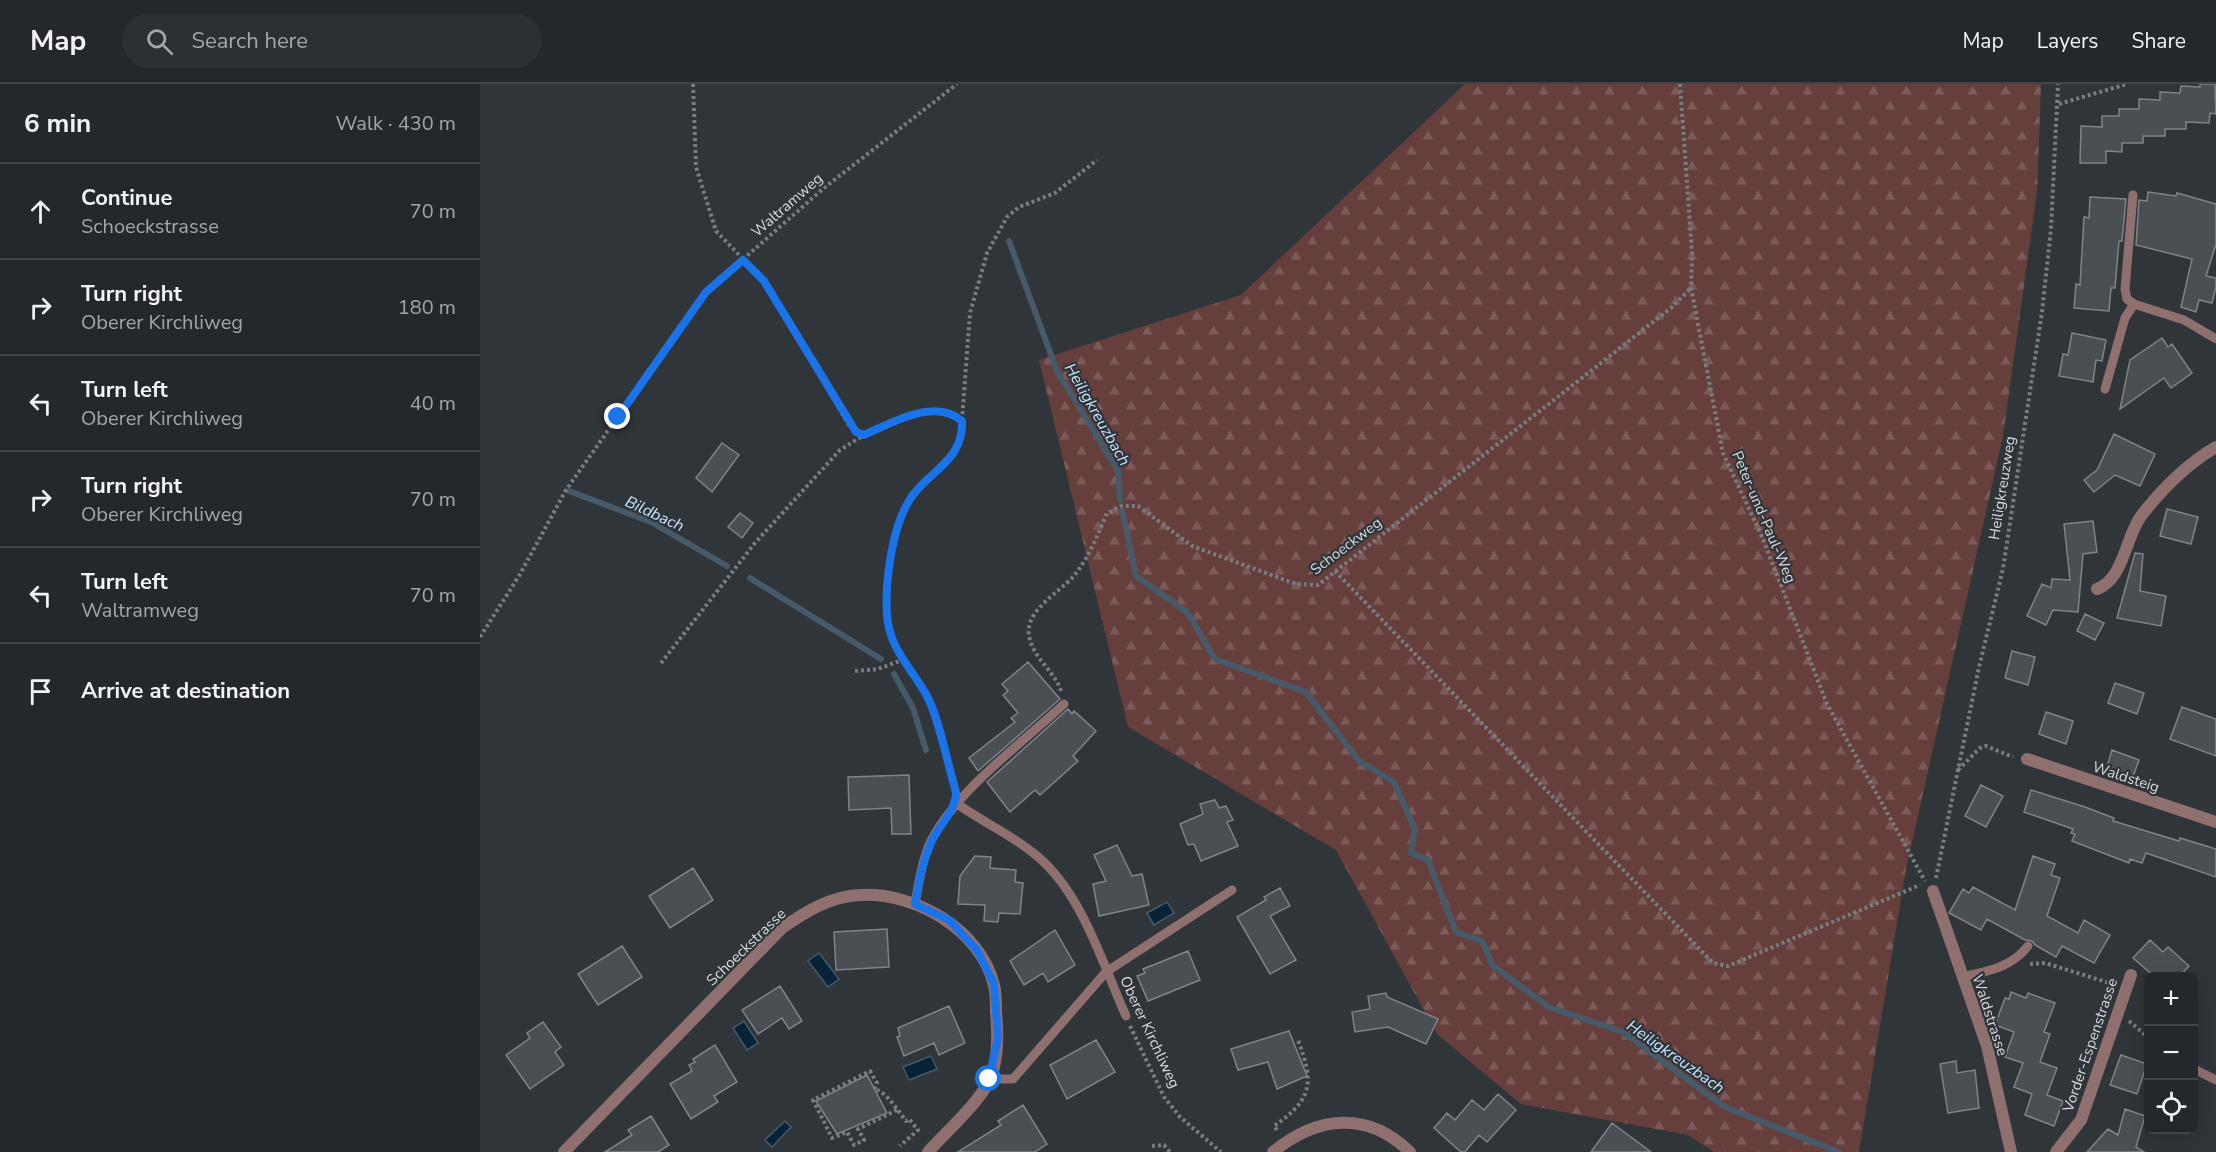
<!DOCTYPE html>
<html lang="en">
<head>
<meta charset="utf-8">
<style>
	:root { --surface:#24282c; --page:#2c3034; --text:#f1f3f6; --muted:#a3a6a9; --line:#414448 }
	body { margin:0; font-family:"Nunito Sans",sans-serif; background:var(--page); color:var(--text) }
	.controls { position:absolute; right:18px; bottom:18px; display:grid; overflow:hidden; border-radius:9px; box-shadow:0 6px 24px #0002 }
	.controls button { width:54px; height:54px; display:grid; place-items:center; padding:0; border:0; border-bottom:2px solid var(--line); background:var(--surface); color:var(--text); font:30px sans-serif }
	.stop { position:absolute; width:18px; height:18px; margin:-14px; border:4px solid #1a73e8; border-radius:50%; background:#fff }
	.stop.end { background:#1a73e8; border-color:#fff; box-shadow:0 2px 6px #0008 }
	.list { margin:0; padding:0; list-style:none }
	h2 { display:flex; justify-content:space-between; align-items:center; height:78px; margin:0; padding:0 24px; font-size:26px }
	h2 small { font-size:20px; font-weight:400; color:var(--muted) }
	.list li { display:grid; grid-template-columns:39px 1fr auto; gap:18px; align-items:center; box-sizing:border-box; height:96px; padding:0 24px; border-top:2px solid var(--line) }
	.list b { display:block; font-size:22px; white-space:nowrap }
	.list p { margin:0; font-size:20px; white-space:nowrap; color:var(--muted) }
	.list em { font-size:20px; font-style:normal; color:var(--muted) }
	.icon { flex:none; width:33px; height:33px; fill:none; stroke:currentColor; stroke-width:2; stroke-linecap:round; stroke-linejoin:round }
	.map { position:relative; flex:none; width:1736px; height:1068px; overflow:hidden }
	header { display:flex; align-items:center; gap:36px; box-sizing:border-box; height:84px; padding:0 30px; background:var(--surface); border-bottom:2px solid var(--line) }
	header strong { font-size:28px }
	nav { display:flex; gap:33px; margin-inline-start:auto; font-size:21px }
	.search { width:420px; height:54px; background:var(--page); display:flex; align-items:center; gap:15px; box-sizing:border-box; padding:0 21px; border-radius:33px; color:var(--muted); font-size:22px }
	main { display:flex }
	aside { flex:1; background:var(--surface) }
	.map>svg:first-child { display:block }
	.forest { fill:url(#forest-firs) }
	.water { fill:#082238; stroke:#465a6a; stroke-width:1.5 }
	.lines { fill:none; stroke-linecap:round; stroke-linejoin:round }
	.stream { stroke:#465a6a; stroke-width:6 }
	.building { fill:#4a4f54; stroke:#7f848a; stroke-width:1.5 }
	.path { stroke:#797d81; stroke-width:4; stroke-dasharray:3 3; stroke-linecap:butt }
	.service { stroke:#90706f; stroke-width:9 }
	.minor { stroke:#90706f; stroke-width:12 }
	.route { stroke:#1a73e8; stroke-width:8 }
	.labels { text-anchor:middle; stroke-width:4.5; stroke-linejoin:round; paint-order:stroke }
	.street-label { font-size:15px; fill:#d7dbde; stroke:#30353a }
	.water-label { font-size:16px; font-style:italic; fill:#c7e3fe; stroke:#30353a }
</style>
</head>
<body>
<header>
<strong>Map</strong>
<div class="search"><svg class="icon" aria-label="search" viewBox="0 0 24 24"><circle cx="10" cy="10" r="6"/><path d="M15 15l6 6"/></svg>Search here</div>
<nav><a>Map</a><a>Layers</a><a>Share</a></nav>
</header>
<main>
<aside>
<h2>6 min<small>Walk · 430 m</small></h2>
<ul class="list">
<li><svg class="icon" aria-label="ahead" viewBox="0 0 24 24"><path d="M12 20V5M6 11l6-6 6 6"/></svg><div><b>Continue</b><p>Schoeckstrasse</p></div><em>70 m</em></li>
<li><svg class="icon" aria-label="right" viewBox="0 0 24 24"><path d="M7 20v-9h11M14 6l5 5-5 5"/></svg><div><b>Turn right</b><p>Oberer Kirchliweg</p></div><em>180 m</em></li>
<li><svg class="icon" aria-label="left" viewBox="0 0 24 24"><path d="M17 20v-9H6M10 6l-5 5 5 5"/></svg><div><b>Turn left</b><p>Oberer Kirchliweg</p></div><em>40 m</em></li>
<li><svg class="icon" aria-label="right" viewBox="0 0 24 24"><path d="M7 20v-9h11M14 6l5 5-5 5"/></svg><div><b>Turn right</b><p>Oberer Kirchliweg</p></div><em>70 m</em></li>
<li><svg class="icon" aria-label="left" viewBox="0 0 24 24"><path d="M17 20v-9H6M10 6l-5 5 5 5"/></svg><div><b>Turn left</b><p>Waltramweg</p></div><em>70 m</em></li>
<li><svg class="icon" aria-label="arrive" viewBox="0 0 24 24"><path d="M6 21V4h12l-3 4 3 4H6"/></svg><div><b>Arrive at destination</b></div></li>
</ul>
</aside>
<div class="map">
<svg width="1736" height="1068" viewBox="0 0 1736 1068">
	<defs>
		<pattern id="forest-firs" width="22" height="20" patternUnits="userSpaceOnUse" patternTransform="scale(1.5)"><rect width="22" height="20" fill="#663f3d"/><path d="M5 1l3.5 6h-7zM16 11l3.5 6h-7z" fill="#7b5a59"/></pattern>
	</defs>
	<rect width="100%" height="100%" fill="#30353a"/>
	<path class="forest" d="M 985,0 L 1561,0 L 1557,108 L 1523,352 L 1426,785 L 1379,1068 L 1234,1068 L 1208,1051 L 1041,1020 L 957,950 L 856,766 L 648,643 L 559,276 L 761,211 Z"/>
	<path class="water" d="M 687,818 L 694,829 L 674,841 L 667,829 Z
		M 339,869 L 359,895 L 348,903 L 328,877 Z
		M 264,937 L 278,959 L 267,966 L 253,944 Z
		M 451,972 L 457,985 L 429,996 L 423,983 Z
		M 305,1037 L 311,1043 L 292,1063 L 285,1056 Z"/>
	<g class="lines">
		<path class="stream" d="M 529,157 L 577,287 L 638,387 L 640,416
			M 89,407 L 171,438 L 247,482
			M 642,427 L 656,492 L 707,528 L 735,575 L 826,608 L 879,677 L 914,698 L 935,745 L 931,769 L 948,776 L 976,848 L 1002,857 L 1013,882 L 1069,923 L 1143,948 L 1245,1023 L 1359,1068
			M 270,494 L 401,575
			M 414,590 L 433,624 L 446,666"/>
	</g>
	<path class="building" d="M 1720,0 L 1735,0 L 1736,30 L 1730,29 L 1729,39 L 1706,38 L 1706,45 L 1685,45 L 1685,52 L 1663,52 L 1663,59 L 1642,59 L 1642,68 L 1626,67 L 1626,79 L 1600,79 L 1601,42 L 1622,43 L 1622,32 L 1639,32 L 1639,25 L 1659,25 L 1659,15 L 1680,16 L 1680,8 L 1700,9 L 1701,2 L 1720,3 Z
		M 1668,108 L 1696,112 L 1697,109 L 1736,120 L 1736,160 L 1726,192 L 1736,194 L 1736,203 L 1732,219 L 1719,216 L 1716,228 L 1701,223 L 1712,175 L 1656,161 L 1659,116 L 1667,117 Z
		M 1610,113 L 1646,115 L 1642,157 L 1639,157 L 1635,204 L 1631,204 L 1629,227 L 1594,224 L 1596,200 L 1600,201 L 1604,133 L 1609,134 Z
		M 1592,249 L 1626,256 L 1622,277 L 1616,276 L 1613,298 L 1579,292 L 1583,270 L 1588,271 Z
		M 1682,254 L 1688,263 L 1692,260 L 1712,289 L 1691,304 L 1684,294 L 1640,325 L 1650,276 Z
		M 1634,350 L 1675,370 L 1660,402 L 1635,391 L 1614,408 L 1604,396 L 1617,386 Z
		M 242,359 L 259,371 L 232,408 L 216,394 Z
		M 1687,425 L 1718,433 L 1711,460 L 1680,452 Z
		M 260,429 L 273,439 L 262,454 L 248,443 Z
		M 1613,437 L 1617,468 L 1603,470 L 1598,528 L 1573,526 L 1566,541 L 1547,532 L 1562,500 L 1571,504 L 1572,495 L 1590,496 L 1584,440 Z
		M 1655,469 L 1663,470 L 1660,507 L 1686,512 L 1681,542 L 1637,534 Z
		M 1605,530 L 1624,539 L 1615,556 L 1597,547 Z
		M 1532,567 L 1555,573 L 1548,601 L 1525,594 Z
		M 548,578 L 580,615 L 498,687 L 489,674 L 535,638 L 531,634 L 538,629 L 523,611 L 528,607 L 522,600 Z
		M 1635,599 L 1664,609 L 1657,630 L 1628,619 Z
		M 1702,623 L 1736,635 L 1736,672 L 1690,655 Z
		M 588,625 L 592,630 L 594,627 L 616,647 L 593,672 L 598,677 L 560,711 L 555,706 L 530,728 L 507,698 Z
		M 1566,628 L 1593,637 L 1586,660 L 1559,650 Z
		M 1632,666 L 1659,676 L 1651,698 L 1625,689 Z
		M 429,691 L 431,750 L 412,750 L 411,724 L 369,726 L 368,693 Z
		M 1501,701 L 1523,712 L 1506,743 L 1485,732 Z
		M 1551,706 L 1605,723 L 1634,734 L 1633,737 L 1699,757 L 1700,754 L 1736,765 L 1736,793 L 1666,769 L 1662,779 L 1650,775 L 1649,779 L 1592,757 L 1595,750 L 1591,749 L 1593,745 L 1544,728 Z
		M 735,716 L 739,724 L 746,722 L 753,736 L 747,738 L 758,762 L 721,777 L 714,760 L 708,761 L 700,740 L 723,730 L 720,720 Z
		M 637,761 L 652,792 L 662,790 L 669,821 L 619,832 L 613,800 L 626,797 L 614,771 Z
		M 495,772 L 511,773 L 510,784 L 536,786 L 535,798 L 543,799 L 540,830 L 519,829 L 518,838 L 504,837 L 505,821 L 478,820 L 480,792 Z
		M 1553,772 L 1575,780 L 1571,791 L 1580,794 L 1567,832 L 1598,849 L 1604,836 L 1630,851 L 1614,879 L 1582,862 L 1576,873 L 1555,861 L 1552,857 L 1545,856 L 1507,835 L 1501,846 L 1469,829 L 1483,805 L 1489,809 L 1493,803 L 1535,826 Z
		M 213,784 L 233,816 L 190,844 L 169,812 Z
		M 800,804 L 810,822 L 790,832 L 816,876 L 790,890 L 757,833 L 786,816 L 784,813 Z
		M 407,845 L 409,883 L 356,886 L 354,848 Z
		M 575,846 L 595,881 L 568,898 L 563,889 L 544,901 L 530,877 Z
		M 1670,856 L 1683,868 L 1688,863 L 1709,882 L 1700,892 L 1674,892 L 1653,874 Z
		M 142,862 L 162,893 L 118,921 L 98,890 Z
		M 708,867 L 720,896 L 668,917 L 657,892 L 665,889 L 663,885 Z
		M 300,902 L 322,937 L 309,945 L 302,934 L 278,950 L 262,926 Z
		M 1531,908 L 1546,914 L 1548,909 L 1575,919 L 1564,948 L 1570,950 L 1560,978 L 1577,984 L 1567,1011 L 1583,1017 L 1574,1042 L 1545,1031 L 1552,1010 L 1534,1003 L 1543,979 L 1525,973 L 1534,948 L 1515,941 L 1525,914 L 1529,915 Z
		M 906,909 L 907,913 L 958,935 L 946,960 L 908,943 L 875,948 L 872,928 L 890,925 L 888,912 Z
		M 469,922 L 485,959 L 459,971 L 454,959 L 424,972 L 417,953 L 420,952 L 418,944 Z
		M 63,938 L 81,963 L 75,968 L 84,981 L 50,1005 L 26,971 L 50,954 L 47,949 Z
		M 809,947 L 827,992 L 797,1005 L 788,978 L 758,986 L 751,965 Z
		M 616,956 L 635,988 L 587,1015 L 570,981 Z
		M 235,961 L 257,998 L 234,1012 L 238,1018 L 211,1035 L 190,1000 L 212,987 L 209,981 L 215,978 L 213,975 Z
		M 1641,971 L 1667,980 L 1657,1010 L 1630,1001 Z
		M 1476,977 L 1477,989 L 1495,986 L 1499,1024 L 1468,1029 L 1460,980 Z
		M 387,991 L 407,1029 L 357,1050 L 336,1017 Z
		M 1018,1010 L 1036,1026 L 1007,1058 L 999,1051 L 985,1068 L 981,1068 L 954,1044 L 967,1029 L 975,1036 L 992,1016 L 1004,1026 Z
		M 543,1021 L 567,1060 L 555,1068 L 478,1068 L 521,1041 L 518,1037 Z
		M 1645,1025 L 1665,1032 L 1656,1063 L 1664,1068 L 1607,1068 L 1628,1045 L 1638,1051 Z
		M 171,1032 L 189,1061 L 178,1068 L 125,1068 L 152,1051 L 148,1046 Z
		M 1132,1039 L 1171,1068 L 1111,1068 Z"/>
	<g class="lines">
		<path class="path" d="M 213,0 L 216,83 L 236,147 L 284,197 L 370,343 L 383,351
			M 1200,0 L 1212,169 L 1211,204 L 1243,369 L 1283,455 L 1347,620 L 1445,797
			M 1579,20 L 1647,0
			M 482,336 L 490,229 L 507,169 L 527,133 L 539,123 L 575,109 L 617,76
			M 855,487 L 1233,879 L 1248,882 L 1440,801
			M 0,553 L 39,492 L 86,406 L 226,208 L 344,104 L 477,0
			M 181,579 L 275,459 L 360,366 L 384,351 L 424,334 L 451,327 L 473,329 L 482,337 C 484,380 443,388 426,422 C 411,451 401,516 410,548 C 412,556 417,565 421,573 C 428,588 443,600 448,616 C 459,644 466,674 475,704
			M 375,587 L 398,585 L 422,576
			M 581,607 C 575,587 552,574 549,551 C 545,527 578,509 592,494 C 608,476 618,450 627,429 L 642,422 L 658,422 L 712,462 L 816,500 L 838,501 L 1191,224 L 1211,204
			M 1478,686 L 1500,664 L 1506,662 L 1533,673
			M 1456,794 L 1499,583 L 1523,485 L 1562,228 L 1571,145 L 1578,0
			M 1550,880 L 1565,879 L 1633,900
			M 1649,937 L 1668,953
			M 650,942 L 684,1013 L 700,1033 L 741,1068
			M 417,1026 L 378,1045 L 384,1056 L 374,1061 L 367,1048 L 352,1054 L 333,1016 L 390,987 L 397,999 L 394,1005 C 406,1007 418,1027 426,1037 L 429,1035 L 438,1046 L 420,1062
			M 797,1046 L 794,1042 C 833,1015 834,999 818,956
			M 672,1062 L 684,1061 L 690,1068"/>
		<path class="service" d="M 1653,111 L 1645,205 L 1647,215 L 1654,220 L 1704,236 L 1736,255
			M 1625,305 L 1645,234 L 1654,220
			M 476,719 C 502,738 533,751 557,772 C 602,809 623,881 646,932
			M 435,820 C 439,798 442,776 451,757 C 476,707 542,659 584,620
			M 1482,893 C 1508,887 1531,884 1548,862
			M 1714,985 L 1736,996
			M 509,995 L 533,995 L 626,888 L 752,806"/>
		<path class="minor" d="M 1617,505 C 1644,495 1645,454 1661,432 C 1682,405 1707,380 1736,363
			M 1547,675 L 1736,738
			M 1453,807 L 1507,962 L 1531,1068
			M 84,1068 L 302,844 C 325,828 351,812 380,811 C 435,808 500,845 514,901 C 516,909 516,919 516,928 C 518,949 519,975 510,995 C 500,1018 465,1049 448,1068
			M 793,1068 C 837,1032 887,1026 930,1068
			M 1576,1068 L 1601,1036 L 1651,891"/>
	</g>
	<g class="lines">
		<path class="route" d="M 138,333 L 226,208 L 263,176 L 284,197 L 376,348 L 384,351 C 412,339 455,313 482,337 C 484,380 443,388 426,422 C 411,451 401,516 410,548 C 417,572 435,590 447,612 C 459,634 468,682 476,708 C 476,728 458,741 451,759 C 442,779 439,798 435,820 L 469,836 L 497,866 L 514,900 L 518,954 L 509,995"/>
	</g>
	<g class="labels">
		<g class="street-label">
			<text transform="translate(307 121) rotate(-41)" y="5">Waltramweg</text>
			<text transform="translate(1522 404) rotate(-81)" y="5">Heiligkreuzweg</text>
			<text transform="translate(1284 433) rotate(67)" y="5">Peter-und-Paul-Weg</text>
			<text transform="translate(866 462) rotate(-37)" y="5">Schoeckweg</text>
			<text transform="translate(1646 693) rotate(18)" y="5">Waldsteig</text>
			<text transform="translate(266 863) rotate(-44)" y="5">Schoeckstrasse</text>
			<text transform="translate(1510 931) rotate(72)" y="5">Waldstrasse</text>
			<text transform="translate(670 948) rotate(65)" y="5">Oberer Kirchliweg</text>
			<text transform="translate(1610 961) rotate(-71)" y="5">Vorder-Espenstrasse</text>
		</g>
		<g class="water-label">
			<text transform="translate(618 330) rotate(60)" y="6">Heiligkreuzbach</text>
			<text transform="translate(175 429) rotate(25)" y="6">Bildbach</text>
			<text transform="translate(1196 972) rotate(35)" y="6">Heiligkreuzbach</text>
		</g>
	</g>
</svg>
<div class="controls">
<button>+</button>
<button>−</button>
<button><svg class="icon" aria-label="locate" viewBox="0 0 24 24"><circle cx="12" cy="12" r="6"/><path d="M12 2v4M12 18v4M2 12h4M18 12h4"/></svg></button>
</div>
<div class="stop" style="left:509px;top:995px"></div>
<div class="stop end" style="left:138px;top:333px"></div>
</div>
</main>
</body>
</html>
